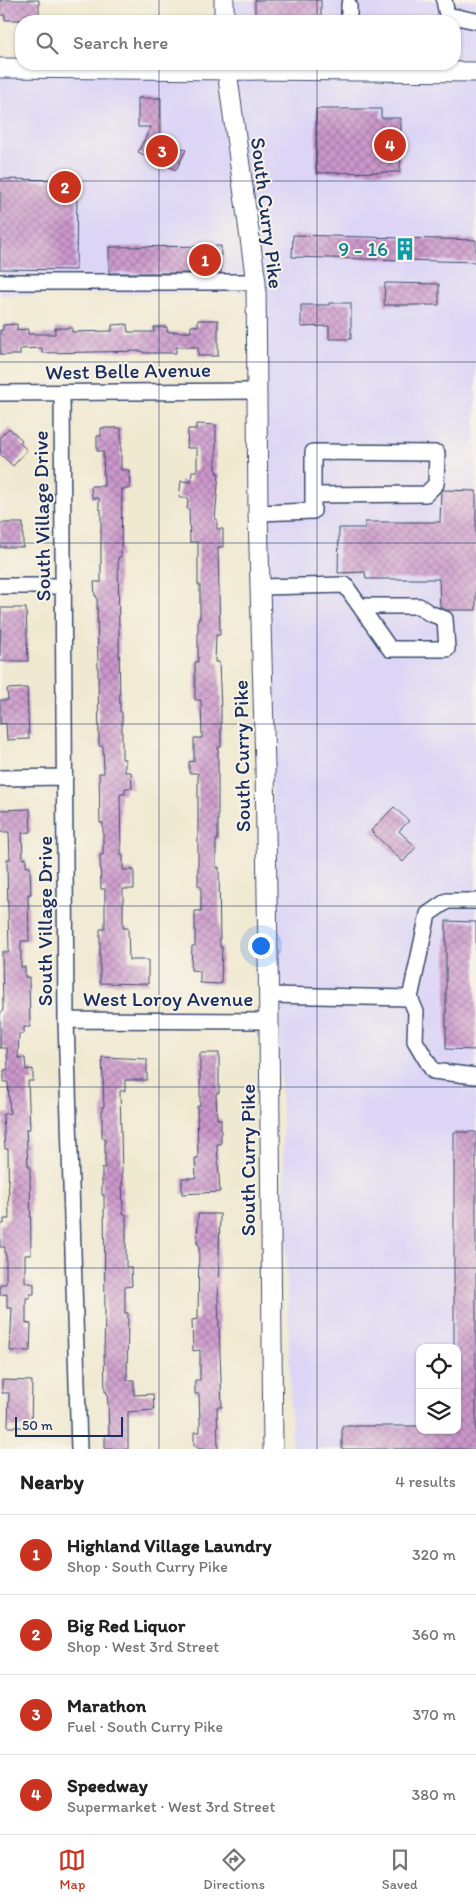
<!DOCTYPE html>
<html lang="en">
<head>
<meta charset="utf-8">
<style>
	:root { --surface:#fff; --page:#f6f6f6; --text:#222; --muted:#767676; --line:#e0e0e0; --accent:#c8321e }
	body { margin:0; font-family:Itim,sans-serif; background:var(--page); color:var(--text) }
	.controls { position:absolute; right:15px; bottom:15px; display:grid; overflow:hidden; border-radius:10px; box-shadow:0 1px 4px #0004 }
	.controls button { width:45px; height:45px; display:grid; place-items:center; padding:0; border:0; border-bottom:1px solid var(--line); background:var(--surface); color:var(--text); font:25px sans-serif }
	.scale { position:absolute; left:15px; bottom:12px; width:108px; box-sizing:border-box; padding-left:5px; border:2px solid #1b2f5e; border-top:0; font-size:14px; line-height:18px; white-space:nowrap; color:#1b2f5e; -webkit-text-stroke:4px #f7f3e8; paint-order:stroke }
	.you { position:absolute; left:260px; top:945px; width:18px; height:18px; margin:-12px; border:4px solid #fff; border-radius:50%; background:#1a73e8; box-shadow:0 0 0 8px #1a73e833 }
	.badge { display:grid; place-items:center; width:32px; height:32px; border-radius:50%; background:var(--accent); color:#fff; font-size:16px; font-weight:700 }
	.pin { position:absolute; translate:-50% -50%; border:2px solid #fff; box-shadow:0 1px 5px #0006 }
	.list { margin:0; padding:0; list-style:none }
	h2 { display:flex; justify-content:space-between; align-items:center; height:65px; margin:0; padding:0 20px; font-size:21px }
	h2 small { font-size:16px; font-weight:400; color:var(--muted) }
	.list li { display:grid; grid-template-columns:32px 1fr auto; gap:15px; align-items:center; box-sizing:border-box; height:80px; padding:0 20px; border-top:1px solid var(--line) }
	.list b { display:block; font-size:19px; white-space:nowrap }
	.list p { margin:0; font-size:16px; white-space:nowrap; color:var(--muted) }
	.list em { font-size:16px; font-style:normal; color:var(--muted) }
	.icon { flex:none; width:28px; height:28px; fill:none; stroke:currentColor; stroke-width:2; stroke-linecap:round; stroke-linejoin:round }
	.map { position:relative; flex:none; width:476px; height:1449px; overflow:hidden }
	.search { position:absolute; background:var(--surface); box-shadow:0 1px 4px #0004; left:15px; right:15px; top:15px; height:55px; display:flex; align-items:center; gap:12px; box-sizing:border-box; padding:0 18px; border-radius:20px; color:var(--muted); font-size:19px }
	.sheet { height:385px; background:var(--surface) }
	nav { display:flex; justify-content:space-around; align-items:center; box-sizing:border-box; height:70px; border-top:1px solid var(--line); background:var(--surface); font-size:14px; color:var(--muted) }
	nav a { display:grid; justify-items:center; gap:2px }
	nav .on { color:var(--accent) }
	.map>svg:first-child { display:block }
	.built { fill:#dcd5f6; fill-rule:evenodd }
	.building { fill:url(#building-cross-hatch) }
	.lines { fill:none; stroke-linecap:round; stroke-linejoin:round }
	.minor-casing { stroke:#3b4b6f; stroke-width:18 }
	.major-casing { stroke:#3b4b6f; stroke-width:21 }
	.minor { stroke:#fff; stroke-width:15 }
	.major { stroke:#fff; stroke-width:19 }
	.grid { fill:none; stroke:#1b2f5e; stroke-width:1; stroke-opacity:0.55 }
	.labels { text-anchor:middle; stroke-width:4; stroke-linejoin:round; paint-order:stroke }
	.street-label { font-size:21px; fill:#1b2f5e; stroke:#f7f3e8 }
	.culture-label { font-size:21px; fill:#0d838f; stroke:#f7f3e8; text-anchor:end }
</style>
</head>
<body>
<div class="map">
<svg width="476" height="1449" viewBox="0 0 476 1449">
	<defs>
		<pattern id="building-cross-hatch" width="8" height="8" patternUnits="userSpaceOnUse" patternTransform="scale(1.25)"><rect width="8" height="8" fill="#cc98cb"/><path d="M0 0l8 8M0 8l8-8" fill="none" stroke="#a57ca8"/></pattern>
	</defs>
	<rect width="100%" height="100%" fill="#f7f3e8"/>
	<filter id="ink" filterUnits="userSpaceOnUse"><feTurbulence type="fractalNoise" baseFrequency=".02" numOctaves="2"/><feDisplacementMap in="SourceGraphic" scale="10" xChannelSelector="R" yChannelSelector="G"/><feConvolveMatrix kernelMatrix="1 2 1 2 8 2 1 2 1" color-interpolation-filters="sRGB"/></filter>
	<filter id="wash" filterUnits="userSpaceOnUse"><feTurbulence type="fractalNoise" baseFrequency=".0096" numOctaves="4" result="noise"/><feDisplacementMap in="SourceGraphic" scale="20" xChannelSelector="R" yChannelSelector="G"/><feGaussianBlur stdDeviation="1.12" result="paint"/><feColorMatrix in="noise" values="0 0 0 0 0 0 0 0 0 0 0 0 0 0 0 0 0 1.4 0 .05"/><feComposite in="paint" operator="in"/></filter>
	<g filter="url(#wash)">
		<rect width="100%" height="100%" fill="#f0e9d2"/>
		<path class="built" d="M 226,0 L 476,0 L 476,1449 L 292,1449 L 270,719 L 250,292 L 0,295 L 0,72 L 455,64 L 455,21 L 226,21 ZM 420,1348 L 457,1348 L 457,1430 L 420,1430 Z"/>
		<g id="blocks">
			<path class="building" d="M 0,0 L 39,0 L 39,15 L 25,15 L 25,20 L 5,20 L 5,15 L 0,15 Z
				M 255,0 L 321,0 L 321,21 L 259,21 L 255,17 Z
				M 138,98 L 161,98 L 161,137 L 186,150 L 176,170 L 138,152 L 151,127 L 138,127 Z
				M 316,109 L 381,109 L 381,118 L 401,118 L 400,172 L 316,173 Z
				M 0,179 L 64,180 L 64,186 L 77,186 L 76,270 L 0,269 Z
				M 293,235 L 476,240 L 476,262 L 292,257 Z
				M 221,246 L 221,273 L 109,273 L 109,247 Z
				M 385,283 L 439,284 L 439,305 L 384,305 Z
				M 329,303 L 351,303 L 351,339 L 329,339 L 329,326 L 301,327 L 301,305 L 329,305 Z
				M 198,320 L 218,320 L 218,356 L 198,356 L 198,347 L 176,347 L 176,353 L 143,353 L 143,351 L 42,353 L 42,348 L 20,349 L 20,355 L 0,355 L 0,330 L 3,330 L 3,325 L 17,324 L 17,330 L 28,329 L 28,334 L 55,334 L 55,328 L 72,328 L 72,332 L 112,331 L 112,325 L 127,324 L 128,332 L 154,332 L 154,327 L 167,327 L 167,332 L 191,332 L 191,326 L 198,326 Z
				M 196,424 L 216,425 L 216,473 L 219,473 L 215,519 L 217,519 L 217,529 L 223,529 L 223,547 L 218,547 L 220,635 L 216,635 L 215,662 L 219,662 L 221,711 L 221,747 L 218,747 L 218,840 L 216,840 L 216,868 L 219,867 L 220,947 L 222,947 L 221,984 L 200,983 L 200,971 L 191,970 L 192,946 L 195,946 L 195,911 L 201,911 L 201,886 L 198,886 L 198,773 L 189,773 L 189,762 L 194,761 L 194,738 L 202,738 L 201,700 L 195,700 L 195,662 L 198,662 L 198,619 L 200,619 L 200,585 L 198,585 L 198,542 L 190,542 L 189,509 L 187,509 L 188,498 L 179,498 L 181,481 L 191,482 L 192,471 L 197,471 L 197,448 L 187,448 L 188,429 L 196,429 Z
				M 9,428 L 22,440 L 20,443 L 27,450 L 13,466 L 0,454 L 0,437 Z
				M 101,428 L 121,428 L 121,470 L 129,470 L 130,489 L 122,489 L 121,557 L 118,557 L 120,712 L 122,712 L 122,759 L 125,759 L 125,772 L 131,772 L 132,788 L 125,788 L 125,794 L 120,794 L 121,855 L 123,855 L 123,870 L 134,870 L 134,889 L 123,889 L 123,928 L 128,928 L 129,960 L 148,960 L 148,984 L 100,983 L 100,929 L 105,929 L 105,889 L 101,889 L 100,855 L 103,855 L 103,823 L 100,823 L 99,773 L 104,773 L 103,746 L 99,746 L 97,596 L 95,596 L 94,582 L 101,582 L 101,509 L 99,509 L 99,498 L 92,498 L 91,486 L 104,486 L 103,451 L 97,451 L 97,436 L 101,436 Z
				M 443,490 L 476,491 L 476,610 L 446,610 L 440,607 L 439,579 L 366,579 L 365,572 L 338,573 L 339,528 L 365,528 L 365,522 L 440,522 L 441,492 Z
				M 0,523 L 23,523 L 23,547 L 0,547 Z
				M 1,608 L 26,608 L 28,661 L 0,661 Z
				M 27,688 L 29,739 L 7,740 L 6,723 L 0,724 L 0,700 L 8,700 L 7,689 Z
				M 394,807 L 409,821 L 399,831 L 416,847 L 403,862 L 371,831 Z
				M 30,809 L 31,832 L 22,833 L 23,859 L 26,858 L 26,867 L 30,867 L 31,894 L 28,894 L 29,941 L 21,941 L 21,967 L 25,967 L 25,977 L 29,977 L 30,1027 L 24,1027 L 24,1034 L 19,1034 L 18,1058 L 25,1058 L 26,1070 L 33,1069 L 33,1081 L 28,1081 L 30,1129 L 26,1129 L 28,1166 L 30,1166 L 31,1255 L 25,1255 L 25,1282 L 34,1284 L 34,1294 L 30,1294 L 30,1298 L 26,1298 L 26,1323 L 31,1324 L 30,1351 L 10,1351 L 12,1308 L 7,1308 L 7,1294 L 0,1295 L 0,1284 L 6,1284 L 6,1255 L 5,1255 L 5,1247 L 0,1247 L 0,1224 L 4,1224 L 4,1219 L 9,1219 L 8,1149 L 5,1149 L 3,1114 L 10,1113 L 8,1082 L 4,1082 L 4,1070 L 8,1070 L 7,1048 L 0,1048 L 0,1012 L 2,1012 L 3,1009 L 2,952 L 9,952 L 7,865 L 7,859 L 10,859 L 9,832 L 0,832 L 0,810 Z
				M 446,921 L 476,922 L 476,1050 L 446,1049 Z
				M 200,1053 L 219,1053 L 219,1093 L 216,1093 L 217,1119 L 221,1119 L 221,1144 L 217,1144 L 220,1192 L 182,1194 L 182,1178 L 196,1178 L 195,1158 L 198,1158 L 197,1106 L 200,1106 Z
				M 102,1057 L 147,1059 L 147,1080 L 125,1080 L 125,1091 L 120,1091 L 123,1214 L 126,1214 L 126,1267 L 131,1267 L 132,1286 L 125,1287 L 125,1313 L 128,1313 L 127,1380 L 134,1380 L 134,1395 L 153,1394 L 154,1410 L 128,1412 L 128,1449 L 105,1449 L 105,1435 L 109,1435 L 108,1405 L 107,1392 L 105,1392 L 104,1352 L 105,1313 L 104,1195 L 102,1195 L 102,1168 L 105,1168 L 105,1138 L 102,1138 L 102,1107 L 104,1107 Z
				M 454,1132 L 476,1132 L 476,1449 L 342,1449 L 342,1426 L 420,1426 L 420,1430 L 457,1430 L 457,1348 L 454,1348 Z
				M 198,1214 L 220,1214 L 218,1300 L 222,1407 L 217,1407 L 218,1449 L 198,1449 L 198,1446 L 194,1446 L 194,1432 L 200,1432 L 200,1422 L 199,1394 L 195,1394 L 195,1380 L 200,1380 L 200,1350 L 193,1351 L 192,1320 L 198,1319 L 199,1244 L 197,1244 Z
				M 2,1380 L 32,1381 L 31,1427 L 8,1427 L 9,1393 L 2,1393 Z"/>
		</g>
	</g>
	<g filter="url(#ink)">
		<use href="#blocks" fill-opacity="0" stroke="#3b4b6f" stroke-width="1"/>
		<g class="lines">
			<defs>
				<path id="minor" d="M 444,0 L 447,15 L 476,21
					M 349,5 L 349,21
					M 0,282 L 256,282
					M 0,393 L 256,391
					M 62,393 L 66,1020 L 79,1449
					M 258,513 L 313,511 L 313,452 L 437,453 L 436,484 L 426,494 L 313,495
					M 0,586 L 64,586
					M 261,587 L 345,585 L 390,649 L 447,649 L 445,619 L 429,613 L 419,606 L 360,606
					M 0,778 L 65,777
					M 269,995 L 410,998 L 416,1012 L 415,1041 L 433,1071 L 476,1076
					M 410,998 L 428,914 L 447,901 L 476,901
					M 66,1020 L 269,1021"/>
				<path id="major" d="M 224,0 L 224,21
					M 226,64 L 256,282 L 258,513 L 265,767 L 269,1021 L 273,1449
					M 0,68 L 476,72"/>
			</defs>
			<use href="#minor" class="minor-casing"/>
			<use href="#major" class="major-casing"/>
			<use href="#minor" class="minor"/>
			<use href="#major" class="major"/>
		</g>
	</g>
	<path class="grid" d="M 159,0 L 159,21M 317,0 L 317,21M 159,64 L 159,1449M 317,64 L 317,1449M 0,181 L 476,181M 0,362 L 476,362M 0,543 L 476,543M 0,724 L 476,724M 0,906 L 476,906M 0,1087 L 476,1087M 0,1268 L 476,1268"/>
	<defs>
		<symbol id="building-bare" viewBox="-9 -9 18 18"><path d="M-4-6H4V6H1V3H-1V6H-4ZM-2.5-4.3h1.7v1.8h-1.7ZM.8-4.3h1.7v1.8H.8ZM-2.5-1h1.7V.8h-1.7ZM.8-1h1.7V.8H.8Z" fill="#0f9aa8" stroke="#f7f3e8" stroke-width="2.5" paint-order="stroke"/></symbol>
	</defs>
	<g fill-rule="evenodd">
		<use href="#building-bare" x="389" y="233" width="32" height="32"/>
	</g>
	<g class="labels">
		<g class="street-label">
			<text transform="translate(267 213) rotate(83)" y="7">South Curry Pike</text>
			<text transform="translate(128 371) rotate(-1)" y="7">West Belle Avenue</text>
			<text transform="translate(42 516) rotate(-91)" y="7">South Village Drive</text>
			<text transform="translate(242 756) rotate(-91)" y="7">South Curry Pike</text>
			<text transform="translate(45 921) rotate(-90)" y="7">South Village Drive</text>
			<text x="168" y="1006">West Loroy Avenue</text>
			<text transform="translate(248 1160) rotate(-90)" y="7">South Curry Pike</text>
		</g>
		<g class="culture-label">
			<text x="388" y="256">9 - 16</text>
		</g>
	</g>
</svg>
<div class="controls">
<button><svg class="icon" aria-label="locate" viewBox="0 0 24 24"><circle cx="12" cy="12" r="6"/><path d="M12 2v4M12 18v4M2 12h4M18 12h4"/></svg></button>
<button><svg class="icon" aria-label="layers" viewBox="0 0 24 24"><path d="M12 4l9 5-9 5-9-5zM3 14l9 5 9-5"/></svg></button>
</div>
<div class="scale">50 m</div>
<div class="you"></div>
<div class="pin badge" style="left:205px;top:260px">1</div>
<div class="pin badge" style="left:65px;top:187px">2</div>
<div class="pin badge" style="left:162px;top:151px">3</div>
<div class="pin badge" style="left:390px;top:145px">4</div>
<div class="search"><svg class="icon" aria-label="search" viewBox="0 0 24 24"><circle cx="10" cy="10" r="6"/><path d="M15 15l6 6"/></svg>Search here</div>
</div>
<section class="sheet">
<h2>Nearby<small>4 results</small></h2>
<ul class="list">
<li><span class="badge">1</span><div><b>Highland Village Laundry</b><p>Shop · South Curry Pike</p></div><em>320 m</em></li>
<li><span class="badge">2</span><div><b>Big Red Liquor</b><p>Shop · West 3rd Street</p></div><em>360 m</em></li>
<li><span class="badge">3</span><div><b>Marathon</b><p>Fuel · South Curry Pike</p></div><em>370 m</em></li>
<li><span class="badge">4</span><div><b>Speedway</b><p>Supermarket · West 3rd Street</p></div><em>380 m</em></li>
</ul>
</section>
<nav>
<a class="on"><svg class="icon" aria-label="map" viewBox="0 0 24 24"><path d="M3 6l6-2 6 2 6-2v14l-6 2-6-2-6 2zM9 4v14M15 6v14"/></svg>Map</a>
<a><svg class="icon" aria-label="directions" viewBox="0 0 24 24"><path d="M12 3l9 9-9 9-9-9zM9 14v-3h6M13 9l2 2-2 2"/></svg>Directions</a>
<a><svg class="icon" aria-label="saved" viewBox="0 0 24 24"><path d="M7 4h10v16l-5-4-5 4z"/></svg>Saved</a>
</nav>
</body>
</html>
